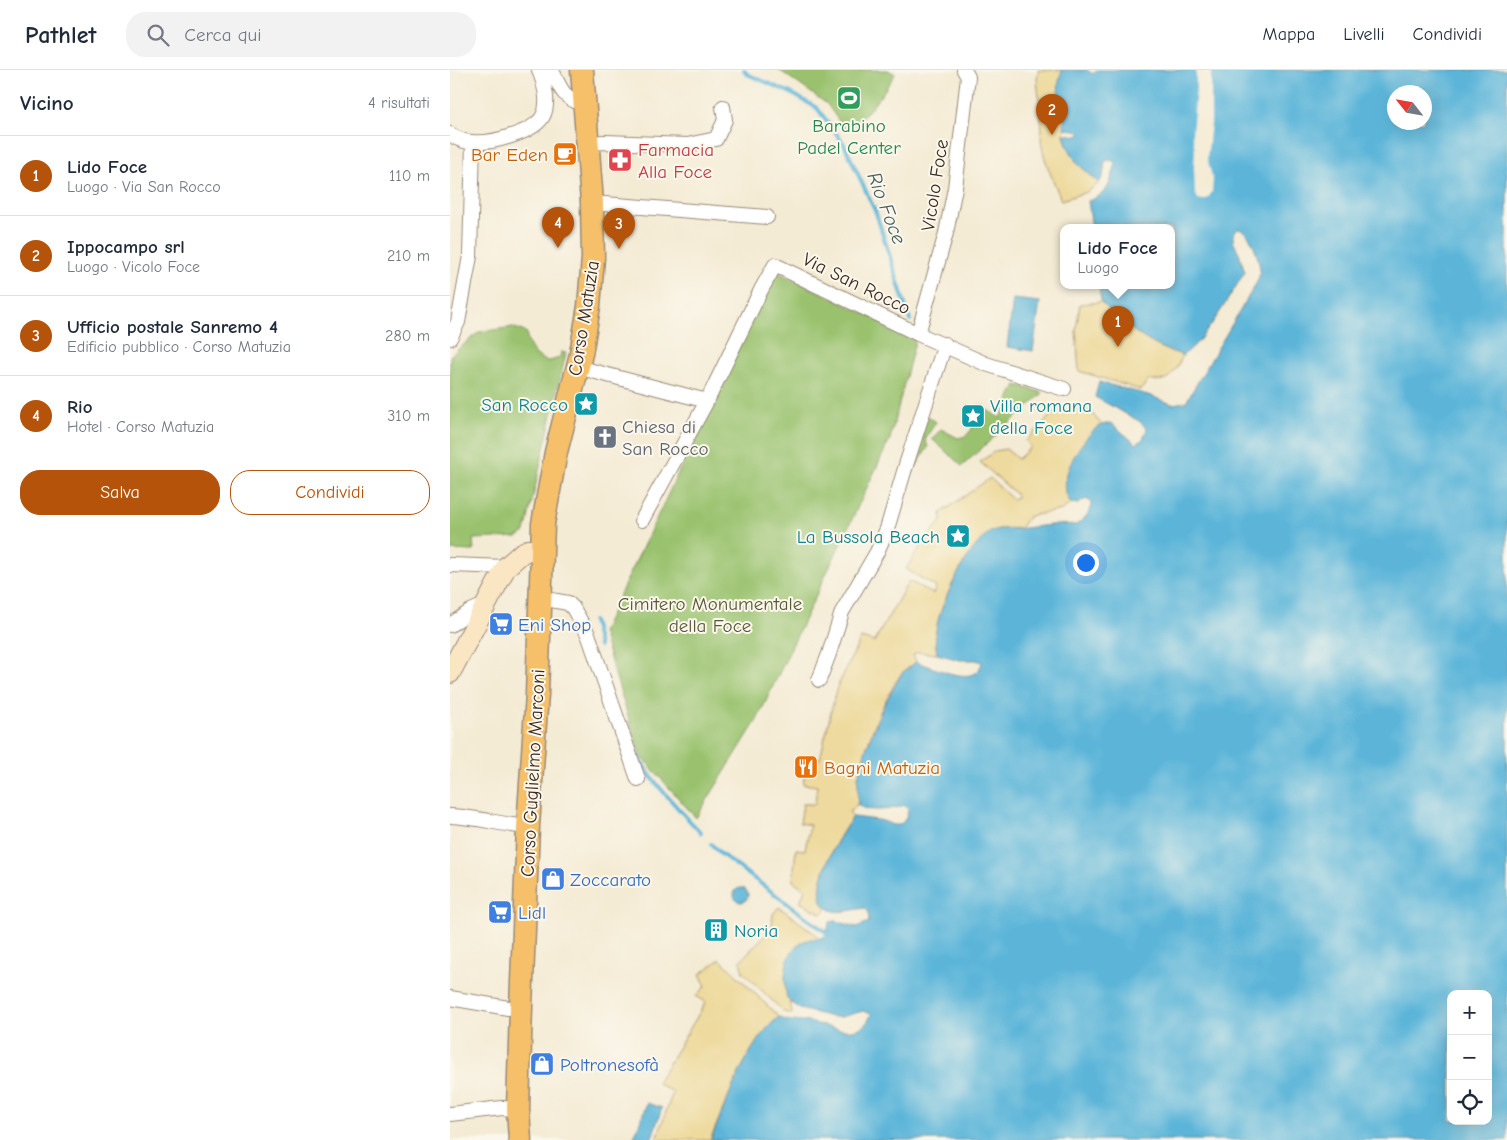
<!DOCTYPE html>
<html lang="it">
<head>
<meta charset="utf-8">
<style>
	:root { --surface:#fff; --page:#f2f2f3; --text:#1f2937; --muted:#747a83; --line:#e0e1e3; --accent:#b45309 }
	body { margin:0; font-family:"Comic Neue",sans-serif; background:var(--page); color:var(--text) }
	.controls { position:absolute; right:15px; bottom:15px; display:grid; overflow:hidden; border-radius:10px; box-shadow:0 5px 20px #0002 }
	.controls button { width:45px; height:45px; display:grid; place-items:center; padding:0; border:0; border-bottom:1px solid var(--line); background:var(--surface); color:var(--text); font:25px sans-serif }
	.compass { position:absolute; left:937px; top:15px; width:45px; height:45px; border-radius:50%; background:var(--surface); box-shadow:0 5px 20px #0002; rotate:301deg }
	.you { position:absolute; left:635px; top:492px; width:18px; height:18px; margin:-12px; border:4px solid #fff; border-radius:50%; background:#1a73e8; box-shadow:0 0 0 8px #1a73e833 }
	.badge { display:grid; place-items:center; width:32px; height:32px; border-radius:50%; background:var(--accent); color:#fff; font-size:16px; font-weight:700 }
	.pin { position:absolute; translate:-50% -41px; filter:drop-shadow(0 1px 2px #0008) }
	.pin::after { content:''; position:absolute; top:26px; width:18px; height:15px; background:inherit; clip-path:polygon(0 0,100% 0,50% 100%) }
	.popup { position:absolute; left:610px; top:154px; width:115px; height:65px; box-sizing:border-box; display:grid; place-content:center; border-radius:10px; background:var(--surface); filter:drop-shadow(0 1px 4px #0005); font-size:16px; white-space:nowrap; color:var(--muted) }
	.popup b { font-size:19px; color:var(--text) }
	.popup::after { content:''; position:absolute; left:50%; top:100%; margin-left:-10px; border:10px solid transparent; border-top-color:var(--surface) }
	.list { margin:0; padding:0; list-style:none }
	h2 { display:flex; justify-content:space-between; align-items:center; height:65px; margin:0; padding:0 20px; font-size:21px }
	h2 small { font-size:16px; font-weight:400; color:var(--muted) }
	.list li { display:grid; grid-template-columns:32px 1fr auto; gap:15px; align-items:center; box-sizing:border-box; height:80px; padding:0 20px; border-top:1px solid var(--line) }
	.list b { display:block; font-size:19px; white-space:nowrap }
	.list p { margin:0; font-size:16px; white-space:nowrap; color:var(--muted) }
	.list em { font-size:16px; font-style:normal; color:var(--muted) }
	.actions { display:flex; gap:10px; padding:15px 20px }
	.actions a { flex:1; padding:11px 0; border:1px solid var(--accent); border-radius:20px; text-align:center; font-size:18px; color:var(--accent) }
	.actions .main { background:var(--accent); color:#fff }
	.icon { flex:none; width:28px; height:28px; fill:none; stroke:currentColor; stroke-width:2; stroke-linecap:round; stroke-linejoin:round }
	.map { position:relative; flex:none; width:1057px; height:1070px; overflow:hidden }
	header { display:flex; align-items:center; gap:30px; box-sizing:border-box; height:70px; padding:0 25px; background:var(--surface); border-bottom:1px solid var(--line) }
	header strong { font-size:24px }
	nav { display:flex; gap:28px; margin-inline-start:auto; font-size:18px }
	.search { width:350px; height:45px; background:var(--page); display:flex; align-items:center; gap:12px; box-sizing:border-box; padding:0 18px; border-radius:20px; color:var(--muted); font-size:19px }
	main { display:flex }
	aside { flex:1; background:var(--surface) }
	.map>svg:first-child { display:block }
	.green { fill:#9ac26e; stroke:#6a7646 }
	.sand { fill:#eeda9e; stroke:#94825e }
	.water { fill:#5bb5d9; stroke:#4b707c; fill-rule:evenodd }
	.pier { fill:#f4ebd4 }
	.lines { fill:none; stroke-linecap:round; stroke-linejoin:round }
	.stream { stroke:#5bb5d9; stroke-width:4 }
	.minor-casing { stroke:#988a79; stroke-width:16 }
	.secondary-casing { stroke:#988a79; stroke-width:22 }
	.primary-casing { stroke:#988a79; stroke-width:25 }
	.minor { stroke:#fff; stroke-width:14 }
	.secondary { stroke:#fbe6c4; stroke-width:20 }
	.primary { stroke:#f6c06b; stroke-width:22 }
	.labels { text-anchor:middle; stroke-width:4; stroke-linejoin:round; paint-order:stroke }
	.leisure-label { font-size:19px; fill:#27864d; stroke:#fbf7ec }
	.health-label { font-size:19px; fill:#be3a42; stroke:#fbf7ec; text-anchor:start }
	.food-label { font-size:19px; fill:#c56008; stroke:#fbf7ec; text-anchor:end }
	.street-label { font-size:19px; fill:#3b2a1e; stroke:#fbf7ec }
	.culture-label { font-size:19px; fill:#0d838f; stroke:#fbf7ec; text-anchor:end }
	.worship-label { font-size:19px; fill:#5b616d; stroke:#fbf7ec; text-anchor:start }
	.park-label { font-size:19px; fill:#585836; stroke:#fbf7ec }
	.shop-label { font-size:19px; fill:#366cbe; stroke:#fbf7ec; text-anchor:start }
	.water-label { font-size:20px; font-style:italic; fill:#465b5f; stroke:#fbf7ec }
</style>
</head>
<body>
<header>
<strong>Pathlet</strong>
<div class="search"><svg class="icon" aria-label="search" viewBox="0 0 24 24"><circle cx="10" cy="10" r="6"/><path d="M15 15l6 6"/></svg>Cerca qui</div>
<nav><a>Mappa</a><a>Livelli</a><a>Condividi</a></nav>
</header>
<main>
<aside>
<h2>Vicino<small>4 risultati</small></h2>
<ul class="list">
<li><span class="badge">1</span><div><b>Lido Foce</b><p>Luogo · Via San Rocco</p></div><em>110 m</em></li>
<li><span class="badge">2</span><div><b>Ippocampo srl</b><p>Luogo · Vicolo Foce</p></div><em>210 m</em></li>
<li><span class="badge">3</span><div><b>Ufficio postale Sanremo 4</b><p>Edificio pubblico · Corso Matuzia</p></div><em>280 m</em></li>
<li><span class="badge">4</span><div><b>Rio</b><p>Hotel · Corso Matuzia</p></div><em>310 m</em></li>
</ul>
<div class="actions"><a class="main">Salva</a><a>Condividi</a></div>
</aside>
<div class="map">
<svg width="1057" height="1070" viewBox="0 0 1057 1070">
	<rect width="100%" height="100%" fill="#fbf7ec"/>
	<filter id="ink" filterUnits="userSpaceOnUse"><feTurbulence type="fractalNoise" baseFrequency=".02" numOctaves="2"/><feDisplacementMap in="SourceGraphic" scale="10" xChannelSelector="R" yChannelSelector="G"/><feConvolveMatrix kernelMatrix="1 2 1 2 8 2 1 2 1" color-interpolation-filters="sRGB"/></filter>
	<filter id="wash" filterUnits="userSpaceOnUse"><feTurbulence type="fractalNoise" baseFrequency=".0096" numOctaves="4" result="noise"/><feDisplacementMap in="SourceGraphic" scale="20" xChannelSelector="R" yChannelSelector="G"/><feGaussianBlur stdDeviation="1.12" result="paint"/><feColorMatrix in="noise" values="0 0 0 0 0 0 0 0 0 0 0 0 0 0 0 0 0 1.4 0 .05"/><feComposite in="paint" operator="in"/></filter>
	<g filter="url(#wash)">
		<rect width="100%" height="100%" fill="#f4ebd4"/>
		<path class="green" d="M 329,0 L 438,0 L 445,4 C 433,24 415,49 395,60 L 377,34 Z
			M 325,201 L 466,268 L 440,369 L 307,650 L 246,748 L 190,685 L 152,562 Z
			M 63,257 L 77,263 C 75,273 87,290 98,291 C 102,291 106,289 110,287 L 111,282 L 116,283 L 75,462 L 68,467 L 23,469 L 24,481 L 0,480 L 0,286 L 29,262 Z
			M 566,315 L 593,323 L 512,396 L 482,369 L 491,359 L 508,368 L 516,366 L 522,359 L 522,350 L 529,335 L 550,348 Z
			M 478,346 L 486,352 L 475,369 L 478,377 L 463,402 L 458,400 Z"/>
		<path class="sand" d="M 589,0 L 612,0 L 609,35 L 616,51 L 614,64 L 617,75 L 627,93 L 649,113 L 637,122 L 611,130 C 604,111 587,78 592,59 L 587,8 Z
			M 651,232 C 677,256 697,276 733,285 C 724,303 720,314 698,310 L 691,320 L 629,301 L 626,260 L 630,234 Z
			M 608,338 L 617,341 L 630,338 L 639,340 L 652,355 L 647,357 C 634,376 603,410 621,433 L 612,440 L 579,446 L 570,458 C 562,459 550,457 543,461 C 519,473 489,534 486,561 C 485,568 486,576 487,584 L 468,582 L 463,585 L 466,592 C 461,596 455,599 451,604 C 432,631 417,671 409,704 C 406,716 414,736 399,741 L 403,747 C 390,763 356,821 377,838 L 372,844 L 350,832 L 355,819 L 343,811 L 346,779 L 355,780 L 360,755 L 350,753 L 353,734 L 365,734 L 367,716 L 353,714 L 358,688 L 370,689 L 386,620 L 411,568 L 424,572 L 459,511 L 483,524 L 486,517 L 456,499 L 473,473 L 492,450 L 491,443 L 540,408 L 562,429 L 567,427 L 567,425 L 530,392 L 545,381 L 556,379 L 568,389 L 581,377 L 576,371 Z
			M 329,837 L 368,866 L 353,875 L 337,910 L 342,944 L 334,942 L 293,902 L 290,891 L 322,858 L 323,844 Z
			M 270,889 L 329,947 C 297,972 276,1033 260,1070 L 206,1070 L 223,1022 L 207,1013 L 256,932 L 246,926 L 256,916 L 250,904 Z"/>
		<path class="water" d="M 612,0 L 637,0 L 643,4 L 647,0 L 1057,0 L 1057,1070 L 261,1070 C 276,1033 297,972 329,947 C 341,954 347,949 359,952 C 378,956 413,972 421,944 L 413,941 L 391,947 L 382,947 L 350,939 L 337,929 C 333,908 333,876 360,869 C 366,868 374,870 377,863 C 378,859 378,855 380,852 L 386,851 L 406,857 L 419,852 L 418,841 L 415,838 C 405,839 390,844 381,840 C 352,828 391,762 403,747 C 411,748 420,749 428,750 C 434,750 438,754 444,755 C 453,757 458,746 458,739 L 454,735 C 443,740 418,743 408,735 L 408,707 L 416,679 L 433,637 L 452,603 L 466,592 C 480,596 510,610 523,604 C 528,602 531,597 532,592 L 526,590 L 510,590 L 487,584 C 486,576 485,569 486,561 C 488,538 522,466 545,460 C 551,458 559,459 565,459 C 586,457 605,453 626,455 C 634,449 642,443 641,432 L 636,429 L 628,434 L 621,433 C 604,412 629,373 646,358 C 650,355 656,354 661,353 L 686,374 L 693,369 L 697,359 L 689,351 L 645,327 L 649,312 L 698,325 L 722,334 L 736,332 L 807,212 C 809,208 810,203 810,200 C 809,188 801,159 787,159 L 784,163 L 783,171 L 789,183 L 795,202 C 780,225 755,271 733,285 C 697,276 677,256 651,232 L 649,216 L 722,216 L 722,158 L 642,158 L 638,131 C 659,124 660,113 666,93 L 661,90 L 655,91 L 653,106 L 649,113 L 627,93 L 617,75 L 614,64 L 629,66 L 630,62 L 626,60 L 614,59 C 616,48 612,46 610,36 C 607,26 608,9 612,0 ZM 944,22 L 974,22 L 974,52 L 944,52 ZM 1001,924 L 1038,924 L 1038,1051 L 1001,1051 Z
			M 563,229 L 590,232 L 583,281 L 557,277 Z
			M284 825a7 7 0 1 1 14 0a7 7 0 1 1-14 0Z
			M 197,1033 L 212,1038 L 201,1070 L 183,1070 Z"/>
		<path class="pier" d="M 746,0 L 761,0 L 761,53 L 757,88 L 763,110 L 762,122 L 758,128 L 754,130 L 748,129 L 745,122 L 744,97 L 745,79 L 742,64 L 746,20 Z"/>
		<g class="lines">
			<path class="stream" d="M 294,0 L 297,4 L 341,23 L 367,38 L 394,74 L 426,143 L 460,250
				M 143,551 L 149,576
				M 185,681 C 201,712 228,738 251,763
				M 261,774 L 271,784 L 377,863"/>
		</g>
	</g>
	<g filter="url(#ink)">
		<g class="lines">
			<defs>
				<path id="minor" d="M 102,0 C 110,18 113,29 134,34
					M 0,64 C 7,69 13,72 22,72 C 40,74 84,63 93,46 C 100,33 94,12 89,0
					M 137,73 L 155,72 L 237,75 L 266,69 L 275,50 L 273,37
					M 142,133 L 317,147
					M 468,264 L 496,163 L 505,118 L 518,7 L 514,0
					M 0,268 L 8,252 L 20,186 L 23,73
					M 127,297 L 257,331
					M 192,450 L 257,331 L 311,220 L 325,195 L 468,264 L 536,294 L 614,319
					M 0,495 L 56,497
					M 90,528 L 118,533 L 123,538 L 138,564 L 188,709
					M 0,555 L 21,541 L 37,534
					M 369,610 L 379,584 L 392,542 L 427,482 L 437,459 L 456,395 L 495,274
					M 0,746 C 27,747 52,755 78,757
					M 0,928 L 58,938 L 71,937
					M 0,1044 L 52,1038 L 68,1039"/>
				<path id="secondary" d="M 0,603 L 56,497 L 72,483 L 78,480 L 91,481"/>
				<path id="primary" d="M 70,1070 L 68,1039 L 71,937 L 78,757 L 87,624 L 93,454 L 106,382 L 131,284 L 139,236 L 143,188 L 142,133 L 132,0"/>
			</defs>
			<use href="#minor" class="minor-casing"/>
			<use href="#secondary" class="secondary-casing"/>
			<use href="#primary" class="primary-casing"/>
			<use href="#minor" class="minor"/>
			<use href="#secondary" class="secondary"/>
			<use href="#primary" class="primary"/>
		</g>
	</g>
	<defs>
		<symbol id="stadium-square" viewBox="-11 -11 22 22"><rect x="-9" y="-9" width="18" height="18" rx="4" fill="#2e9e5b" stroke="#fbf7ec"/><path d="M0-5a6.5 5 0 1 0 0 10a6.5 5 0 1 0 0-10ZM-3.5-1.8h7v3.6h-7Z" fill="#fff"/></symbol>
		<symbol id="cafe-square" viewBox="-11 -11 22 22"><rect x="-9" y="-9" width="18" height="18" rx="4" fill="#e8710a" stroke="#fbf7ec"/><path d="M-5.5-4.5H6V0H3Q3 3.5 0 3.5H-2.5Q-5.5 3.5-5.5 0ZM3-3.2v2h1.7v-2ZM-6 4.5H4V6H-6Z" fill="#fff"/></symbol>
		<symbol id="pharmacy-square" viewBox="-11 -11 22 22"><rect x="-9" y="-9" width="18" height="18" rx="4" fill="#e0444e" stroke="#fbf7ec"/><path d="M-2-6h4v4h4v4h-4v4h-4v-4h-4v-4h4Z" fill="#fff"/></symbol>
		<symbol id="sight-square" viewBox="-11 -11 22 22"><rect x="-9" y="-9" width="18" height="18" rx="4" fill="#0f9aa8" stroke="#fbf7ec"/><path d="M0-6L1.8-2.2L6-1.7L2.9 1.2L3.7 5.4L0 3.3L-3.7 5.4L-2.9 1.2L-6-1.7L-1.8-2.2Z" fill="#fff"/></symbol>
		<symbol id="church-square" viewBox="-11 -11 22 22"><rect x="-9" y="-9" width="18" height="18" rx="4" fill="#6b7280" stroke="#fbf7ec"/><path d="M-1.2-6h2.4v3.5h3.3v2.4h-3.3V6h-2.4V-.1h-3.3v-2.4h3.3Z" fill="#fff"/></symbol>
		<symbol id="supermarket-square" viewBox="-11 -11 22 22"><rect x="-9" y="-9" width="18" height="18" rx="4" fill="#3f7fe0" stroke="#fbf7ec"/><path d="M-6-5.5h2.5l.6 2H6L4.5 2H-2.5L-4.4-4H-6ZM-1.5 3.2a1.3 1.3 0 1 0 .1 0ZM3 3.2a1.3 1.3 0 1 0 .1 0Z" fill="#fff"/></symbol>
		<symbol id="restaurant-square" viewBox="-11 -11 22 22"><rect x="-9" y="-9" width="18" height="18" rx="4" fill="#e8710a" stroke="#fbf7ec"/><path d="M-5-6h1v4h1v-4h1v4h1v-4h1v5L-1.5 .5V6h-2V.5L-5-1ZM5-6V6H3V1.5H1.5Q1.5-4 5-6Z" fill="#fff"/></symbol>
		<symbol id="shop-square" viewBox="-11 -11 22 22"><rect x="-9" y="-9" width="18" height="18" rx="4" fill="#3f7fe0" stroke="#fbf7ec"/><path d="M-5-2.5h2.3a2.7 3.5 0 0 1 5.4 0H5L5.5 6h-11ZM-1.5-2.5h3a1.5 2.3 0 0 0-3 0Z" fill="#fff"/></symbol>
		<symbol id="building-square" viewBox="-11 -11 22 22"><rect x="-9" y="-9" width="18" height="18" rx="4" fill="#0f9aa8" stroke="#fbf7ec"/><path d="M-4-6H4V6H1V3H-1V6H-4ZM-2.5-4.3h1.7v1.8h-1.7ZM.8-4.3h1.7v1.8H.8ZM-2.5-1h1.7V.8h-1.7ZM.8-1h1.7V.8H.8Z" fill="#fff"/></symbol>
	</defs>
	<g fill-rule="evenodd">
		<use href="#stadium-square" x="385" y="14" width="28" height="28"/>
		<use href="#cafe-square" x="101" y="70" width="28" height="28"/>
		<use href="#pharmacy-square" x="156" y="76" width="28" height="28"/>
		<use href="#sight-square" x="122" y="320" width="28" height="28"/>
		<use href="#sight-square" x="509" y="332" width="28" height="28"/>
		<use href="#church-square" x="141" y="353" width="28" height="28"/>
		<use href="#sight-square" x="494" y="452" width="28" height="28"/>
		<use href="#supermarket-square" x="37" y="540" width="28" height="28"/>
		<use href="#restaurant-square" x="342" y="683" width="28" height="28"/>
		<use href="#shop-square" x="89" y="795" width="28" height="28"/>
		<use href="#supermarket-square" x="36" y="828" width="28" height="28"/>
		<use href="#building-square" x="252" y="846" width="28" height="28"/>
		<use href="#shop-square" x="78" y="980" width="28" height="28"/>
	</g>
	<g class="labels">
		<g class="leisure-label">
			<text x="399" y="62">Barabino<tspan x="399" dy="22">Padel Center</tspan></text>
		</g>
		<g class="health-label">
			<text x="188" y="86">Farmacia<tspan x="188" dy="22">Alla Foce</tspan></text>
		</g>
		<g class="food-label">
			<text x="98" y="91">Bar Eden</text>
			<text x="374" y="704" text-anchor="start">Bagni Matuzia</text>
		</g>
		<g class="street-label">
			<text transform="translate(484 115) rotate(-81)" y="7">Vicolo Foce</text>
			<text transform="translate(407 213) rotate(26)" y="7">Via San Rocco</text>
			<text transform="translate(133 248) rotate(-81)" y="7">Corso Matuzia</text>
			<text transform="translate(82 703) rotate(-87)" y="7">Corso Guglielmo Marconi</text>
		</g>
		<g class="culture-label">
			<text x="118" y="341">San Rocco</text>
			<text x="540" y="342" text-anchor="start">Villa romana<tspan x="540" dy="22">della Foce</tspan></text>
			<text x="490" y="473">La Bussola Beach</text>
			<text x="284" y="867" text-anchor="start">Noria</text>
		</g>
		<g class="worship-label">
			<text x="172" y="363">Chiesa di<tspan x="172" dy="22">San Rocco</tspan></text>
		</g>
		<g class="park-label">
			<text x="260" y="540">Cimitero Monumentale<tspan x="260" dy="22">della Foce</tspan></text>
		</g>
		<g class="shop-label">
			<text x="68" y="561">Eni Shop</text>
			<text x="120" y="816">Zoccarato</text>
			<text x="68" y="849">Lidl</text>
			<text x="110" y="1001">Poltronesofà</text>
		</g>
		<g class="water-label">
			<text transform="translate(437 138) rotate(69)" y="7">Rio Foce</text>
		</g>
	</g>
</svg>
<div class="controls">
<button>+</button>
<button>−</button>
<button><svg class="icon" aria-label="locate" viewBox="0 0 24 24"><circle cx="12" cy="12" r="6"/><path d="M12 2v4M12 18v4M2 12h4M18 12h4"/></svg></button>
</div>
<svg class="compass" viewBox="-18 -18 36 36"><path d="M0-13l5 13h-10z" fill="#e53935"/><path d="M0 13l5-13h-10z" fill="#747a83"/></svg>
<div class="you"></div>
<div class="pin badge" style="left:668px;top:277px">1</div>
<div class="popup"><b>Lido Foce</b>Luogo</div>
<div class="pin badge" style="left:602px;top:65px">2</div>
<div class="pin badge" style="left:169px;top:179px">3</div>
<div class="pin badge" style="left:108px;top:178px">4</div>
</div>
</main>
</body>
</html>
